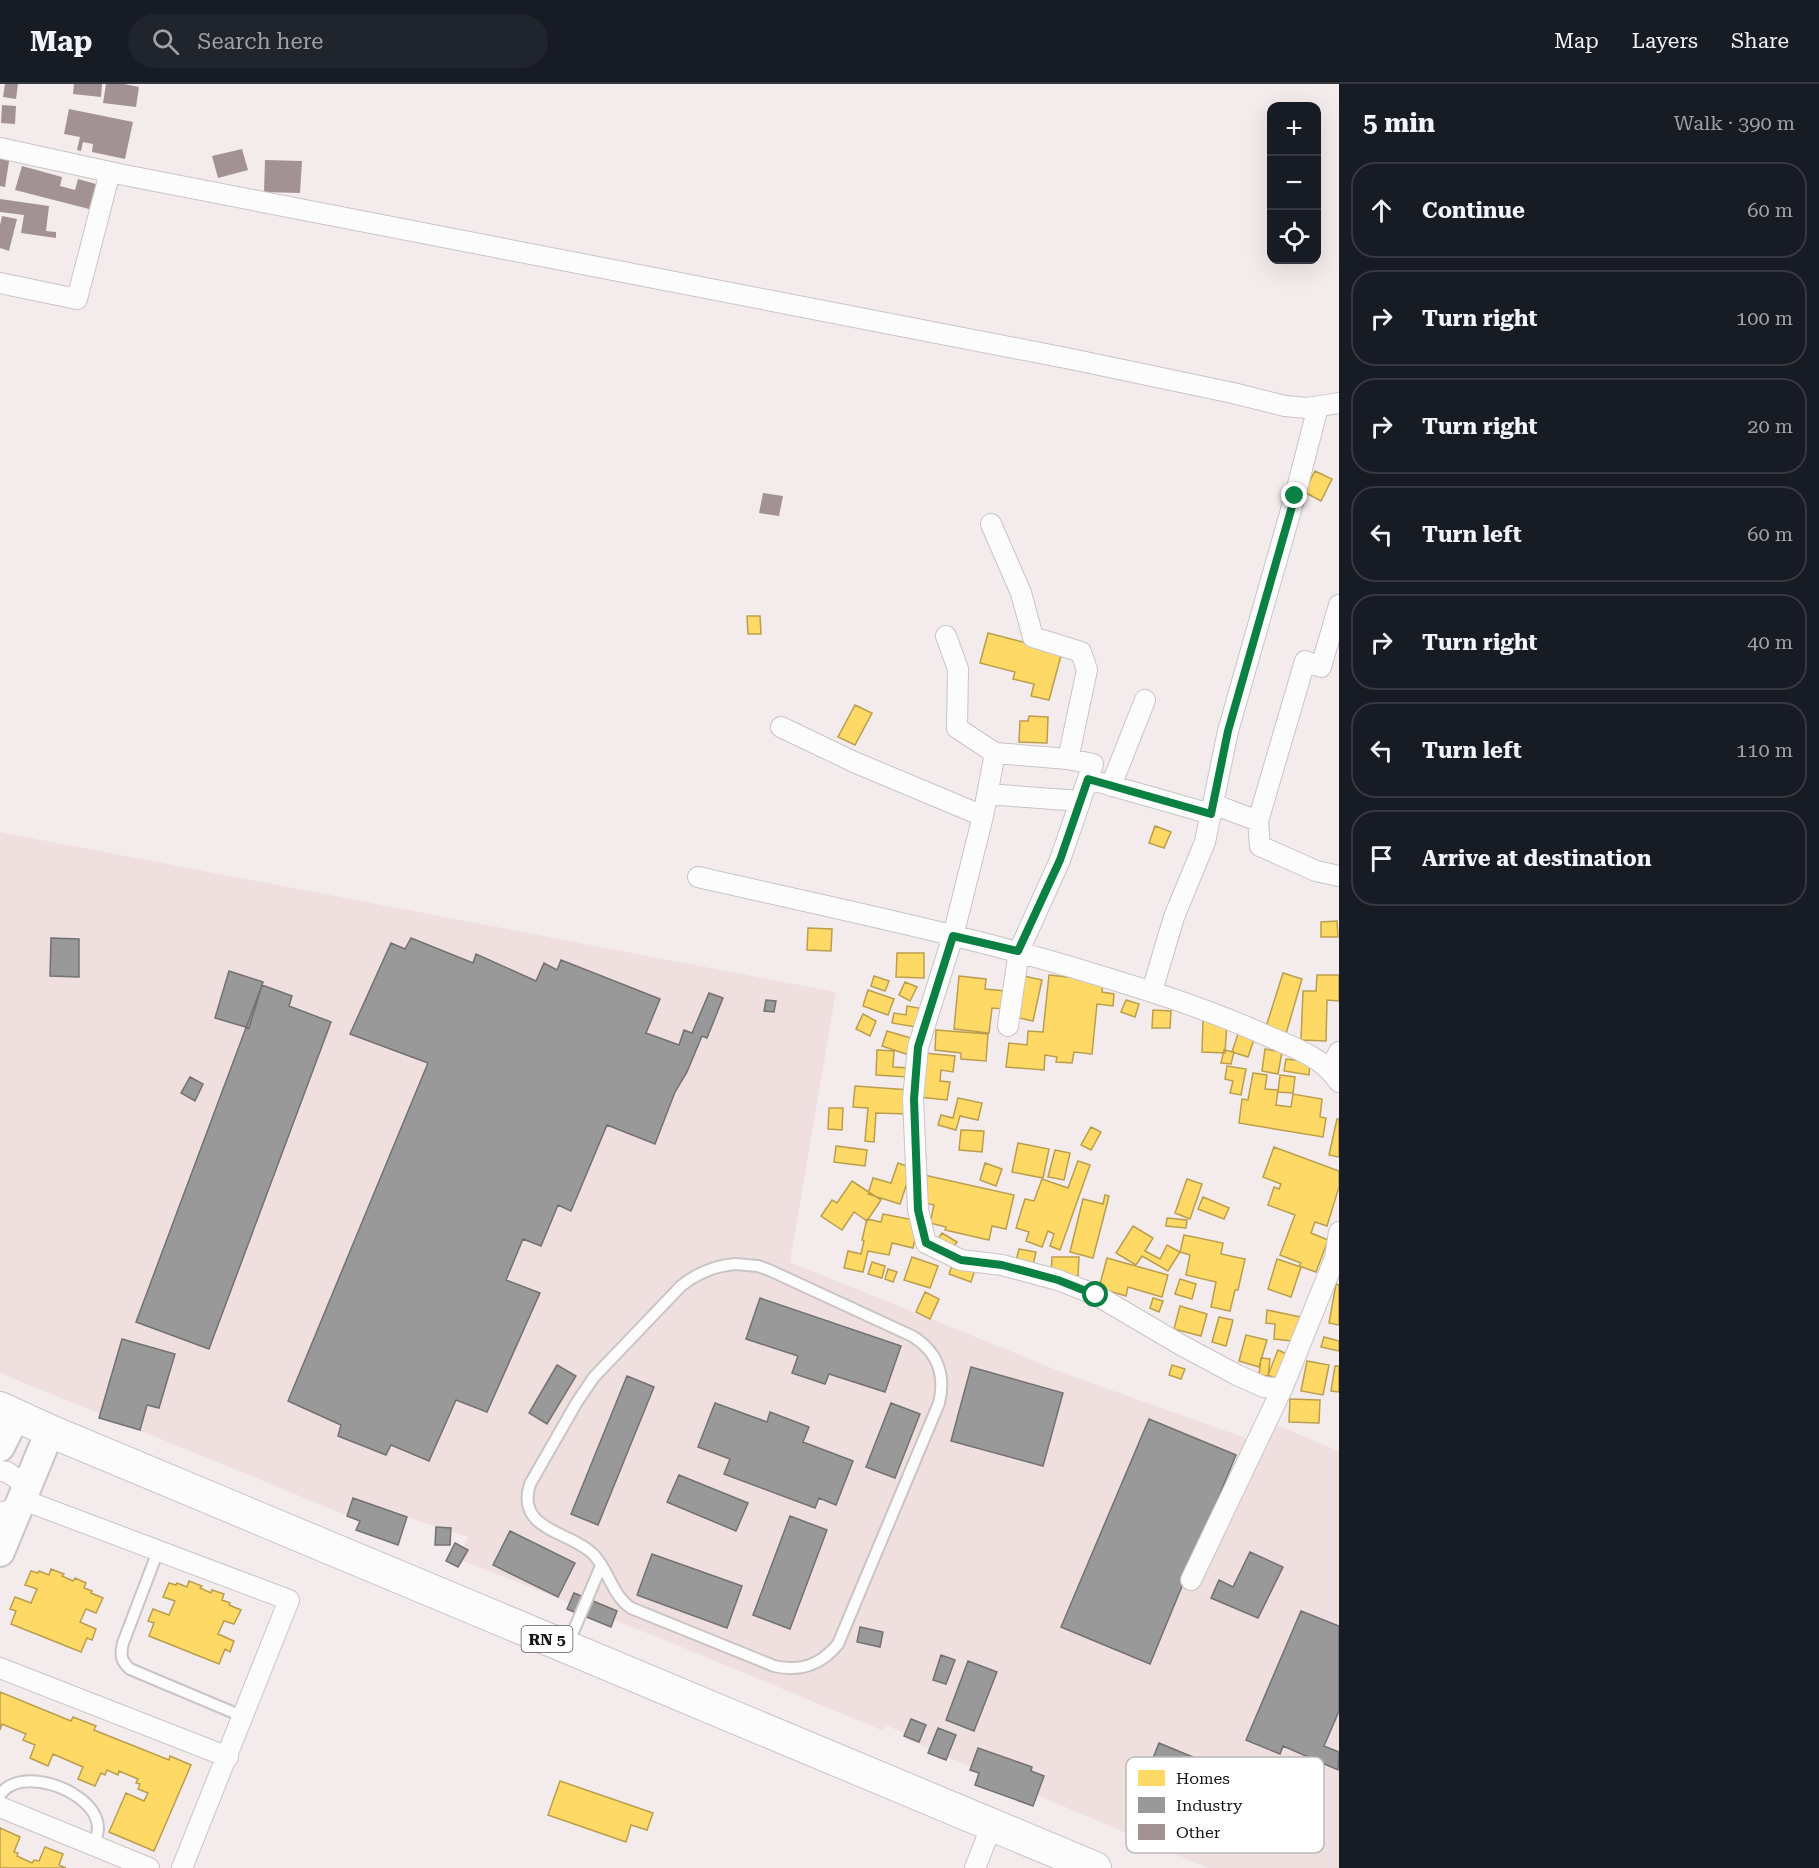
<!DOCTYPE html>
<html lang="en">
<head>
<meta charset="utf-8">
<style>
	:root { --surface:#171b24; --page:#20242c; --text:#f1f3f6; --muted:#9ea1a6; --line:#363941 }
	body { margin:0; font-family:"Roboto Serif",serif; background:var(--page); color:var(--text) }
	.controls { position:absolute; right:18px; top:18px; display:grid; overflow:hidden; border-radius:12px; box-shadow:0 6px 24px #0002 }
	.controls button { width:54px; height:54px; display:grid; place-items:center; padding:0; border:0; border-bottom:2px solid var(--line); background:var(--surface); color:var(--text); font:30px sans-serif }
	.stop { position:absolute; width:18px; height:18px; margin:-14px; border:4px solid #0b8043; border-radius:50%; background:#fff }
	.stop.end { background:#0b8043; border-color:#fff; box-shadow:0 2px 6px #0008 }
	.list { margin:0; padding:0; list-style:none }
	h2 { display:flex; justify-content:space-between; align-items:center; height:78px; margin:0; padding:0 24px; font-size:26px }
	h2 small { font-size:20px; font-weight:400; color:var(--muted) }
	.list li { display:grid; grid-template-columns:39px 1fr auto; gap:18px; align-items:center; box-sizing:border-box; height:96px; margin:0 12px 12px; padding:0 12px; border:2px solid var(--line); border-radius:24px }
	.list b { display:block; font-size:22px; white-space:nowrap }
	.list em { font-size:20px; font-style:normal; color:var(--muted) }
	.icon { flex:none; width:33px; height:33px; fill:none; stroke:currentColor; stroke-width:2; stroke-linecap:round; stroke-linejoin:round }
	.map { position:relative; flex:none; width:1339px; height:1784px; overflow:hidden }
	header { display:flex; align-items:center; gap:36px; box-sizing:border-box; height:84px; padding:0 30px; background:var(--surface); border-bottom:2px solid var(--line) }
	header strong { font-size:28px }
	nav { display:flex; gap:33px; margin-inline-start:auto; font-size:21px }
	.search { width:420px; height:54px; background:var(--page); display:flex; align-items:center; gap:15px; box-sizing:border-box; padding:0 21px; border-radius:33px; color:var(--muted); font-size:22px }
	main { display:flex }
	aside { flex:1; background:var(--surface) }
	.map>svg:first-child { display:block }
	.built { fill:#f0dfdf }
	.homes { fill:#ffd966; stroke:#ba9e4d; stroke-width:1.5 }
	.industry { fill:#999; stroke:#737171; stroke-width:1.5 }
	.building { fill:#a29293 }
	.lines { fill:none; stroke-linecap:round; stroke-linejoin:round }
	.lane-casing { stroke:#cac4c4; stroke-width:14 }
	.street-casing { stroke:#cac4c4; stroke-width:22 }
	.secondary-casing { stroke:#cac4c4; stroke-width:32 }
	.primary-casing { stroke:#cac4c4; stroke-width:34 }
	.lane { stroke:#fdfcfc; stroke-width:10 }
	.street { stroke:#fdfcfc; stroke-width:20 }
	.secondary { stroke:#fdfcfc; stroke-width:28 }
	.primary { stroke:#fdfcfc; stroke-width:32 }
	.route { stroke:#0b8043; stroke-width:8 }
	.labels { text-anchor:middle; stroke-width:6; stroke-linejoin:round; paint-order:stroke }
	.shield { fill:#fff; stroke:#5e5a5a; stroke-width:1.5 }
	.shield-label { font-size:16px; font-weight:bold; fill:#191414 }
	.key { fill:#fff; stroke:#bab8b8; stroke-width:1.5 }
	.key-label { font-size:16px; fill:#191414 }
</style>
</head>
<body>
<header>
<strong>Map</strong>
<div class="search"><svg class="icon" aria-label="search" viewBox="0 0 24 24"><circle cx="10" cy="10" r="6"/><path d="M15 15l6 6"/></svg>Search here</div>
<nav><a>Map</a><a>Layers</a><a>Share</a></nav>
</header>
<main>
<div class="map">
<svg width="1339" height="1784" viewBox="0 0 1339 1784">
	<rect width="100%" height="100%" fill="#f4ecec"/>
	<path class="built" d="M 0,748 L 836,908 L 790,1178 L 1069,1291 L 1254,1357 L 1264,1336 L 1339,1367 L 1339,1784 L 1208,1784 L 908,1656 L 906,1650 L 888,1642 L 881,1646 L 667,1557 L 458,1475 L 468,1453 L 367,1420 L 358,1436 L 0,1289 Z"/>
	<path class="homes" d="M 1315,387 L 1332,395 L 1321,417 L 1304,408 Z
		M 747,532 L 760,532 L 761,550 L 748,550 Z
		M 988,549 L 1062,568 L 1049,616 L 1031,612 L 1034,600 L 1013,595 L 1015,588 L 980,579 Z
		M 855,621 L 872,629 L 855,661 L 838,653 Z
		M 1029,632 L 1048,633 L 1047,659 L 1019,658 L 1020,637 L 1028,637 Z
		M 1155,742 L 1171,748 L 1164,764 L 1149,759 Z
		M 1337,837 L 1338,853 L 1321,853 L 1321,838 Z
		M 808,844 L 832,845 L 831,867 L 807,866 Z
		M 897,869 L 924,869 L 924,894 L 896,893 Z
		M 1283,889 L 1302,895 L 1285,953 L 1265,946 Z
		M 1049,891 L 1103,897 L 1102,908 L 1114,910 L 1113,922 L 1097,920 L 1092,970 L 1074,968 L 1072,979 L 1056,978 L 1057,973 L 1045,971 L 1044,986 L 1006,983 L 1009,959 L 1027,961 L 1028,947 L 1043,948 Z
		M 1317,891 L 1339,891 L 1339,917 L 1327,916 L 1326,957 L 1301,956 L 1303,907 L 1316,907 Z
		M 874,892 L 889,897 L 885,907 L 871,902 Z
		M 959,892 L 986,895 L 985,905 L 1006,907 L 1004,925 L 992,924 L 989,949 L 954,945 Z
		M 1024,892 L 1042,896 L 1033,937 L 1015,933 Z
		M 905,898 L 917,903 L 910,917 L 899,911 Z
		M 868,906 L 894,915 L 888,931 L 863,922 Z
		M 1126,916 L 1139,920 L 1135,933 L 1121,928 Z
		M 907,922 L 924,925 L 921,944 L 892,939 L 894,929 L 906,931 Z
		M 1153,926 L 1171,927 L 1170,944 L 1152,944 Z
		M 863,930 L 876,937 L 870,952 L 856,945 Z
		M 1203,936 L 1227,938 L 1225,969 L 1202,968 Z
		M 936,946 L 988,950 L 986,977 L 961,975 L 961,969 L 935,966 Z
		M 887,947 L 914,955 L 909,971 L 882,962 Z
		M 1239,947 L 1255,952 L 1248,973 L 1232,968 Z
		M 1265,965 L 1282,968 L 1278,990 L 1262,987 Z
		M 877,966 L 894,967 L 893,983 L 909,984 L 908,993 L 876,991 Z
		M 1224,966 L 1234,968 L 1231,980 L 1221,979 Z
		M 924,969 L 955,972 L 953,988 L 941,986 L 940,997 L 950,998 L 947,1016 L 919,1013 Z
		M 1286,975 L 1310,978 L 1309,991 L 1284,987 Z
		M 1227,982 L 1246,985 L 1241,1011 L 1230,1009 L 1233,997 L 1225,995 Z
		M 1253,989 L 1267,991 L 1265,1005 L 1278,1006 L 1276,1021 L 1291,1023 L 1293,1010 L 1322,1015 L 1320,1033 L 1326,1034 L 1323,1053 L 1239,1039 L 1242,1015 L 1248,1016 Z
		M 1280,991 L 1295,993 L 1293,1009 L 1278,1008 Z
		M 855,1002 L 910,1006 L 909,1030 L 876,1029 L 874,1058 L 865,1057 L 868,1024 L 853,1023 Z
		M 958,1014 L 982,1019 L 978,1036 L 960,1032 L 956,1046 L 938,1041 L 941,1031 L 953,1034 Z
		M 829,1024 L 843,1024 L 842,1046 L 828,1045 Z
		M 1337,1035 L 1339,1035 L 1339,1073 L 1329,1071 Z
		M 1091,1043 L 1101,1048 L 1091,1066 L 1081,1061 Z
		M 961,1046 L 984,1047 L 982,1068 L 959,1066 Z
		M 1018,1059 L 1049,1065 L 1043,1094 L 1012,1088 Z
		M 836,1062 L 867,1066 L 865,1082 L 834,1078 Z
		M 1274,1063 L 1339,1087 L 1339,1103 L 1327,1142 L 1315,1138 L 1311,1149 L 1328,1156 L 1316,1188 L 1299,1182 L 1301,1179 L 1280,1171 L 1295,1131 L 1268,1121 L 1274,1103 L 1279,1105 L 1281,1100 L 1263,1093 Z
		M 1055,1066 L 1070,1069 L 1064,1096 L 1048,1093 Z
		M 1078,1077 L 1090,1081 L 1060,1166 L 1050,1162 L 1054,1150 L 1048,1147 L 1042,1163 L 1026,1157 L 1029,1148 L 1016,1144 L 1025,1115 L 1034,1117 L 1042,1095 L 1068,1104 Z
		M 898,1079 L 912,1084 L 900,1120 L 868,1110 L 873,1094 L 891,1099 Z
		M 985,1079 L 1002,1085 L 996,1102 L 980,1096 Z
		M 924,1091 L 1014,1111 L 1006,1145 L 992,1142 L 989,1156 L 945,1146 L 946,1143 L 930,1139 L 934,1121 L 918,1117 Z
		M 1187,1095 L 1202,1100 L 1190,1135 L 1175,1129 Z
		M 852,1097 L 881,1116 L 867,1137 L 854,1128 L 842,1146 L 821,1132 L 832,1116 L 837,1119 Z
		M 1105,1111 L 1109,1112 L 1093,1174 L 1070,1168 L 1083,1115 L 1103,1120 Z
		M 1203,1113 L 1229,1124 L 1224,1135 L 1198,1125 Z
		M 883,1130 L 919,1137 L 913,1164 L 892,1159 L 889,1171 L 868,1167 L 863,1188 L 844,1184 L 848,1167 L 861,1170 L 864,1157 L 862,1156 L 867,1135 L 881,1138 Z
		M 1167,1134 L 1187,1136 L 1186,1144 L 1166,1142 Z
		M 1133,1142 L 1153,1154 L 1145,1167 L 1160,1175 L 1167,1161 L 1180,1168 L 1168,1187 L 1142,1172 L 1136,1181 L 1116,1169 Z
		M 942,1149 L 957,1158 L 949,1169 L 935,1159 Z
		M 1184,1151 L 1223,1159 L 1221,1170 L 1245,1175 L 1238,1206 L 1235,1206 L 1230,1227 L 1211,1223 L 1216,1198 L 1186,1191 L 1190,1171 L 1180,1168 Z
		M 1019,1165 L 1036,1168 L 1033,1181 L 1016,1177 Z
		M 912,1173 L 938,1182 L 930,1204 L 904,1196 Z
		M 1052,1173 L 1079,1173 L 1078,1192 L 1051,1191 Z
		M 1107,1174 L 1168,1191 L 1162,1213 L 1128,1203 L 1126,1212 L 1099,1204 Z
		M 1277,1175 L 1301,1183 L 1291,1213 L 1268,1205 Z
		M 872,1178 L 885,1182 L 882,1194 L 868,1190 Z
		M 953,1179 L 975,1186 L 971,1198 L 949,1190 Z
		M 888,1185 L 897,1188 L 893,1198 L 885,1195 Z
		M 1180,1195 L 1196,1200 L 1192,1215 L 1175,1210 Z
		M 1336,1200 L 1339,1201 L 1339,1241 L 1329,1239 Z
		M 925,1208 L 939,1215 L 930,1235 L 916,1228 Z
		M 1153,1214 L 1163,1217 L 1159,1228 L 1150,1224 Z
		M 1180,1222 L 1207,1230 L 1201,1252 L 1174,1245 Z
		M 1267,1226 L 1301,1233 L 1301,1258 L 1274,1255 L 1275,1240 L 1266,1239 Z
		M 1219,1233 L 1233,1236 L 1226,1262 L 1212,1258 Z
		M 1246,1251 L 1267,1256 L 1259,1283 L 1239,1277 Z
		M 1324,1253 L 1339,1257 L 1339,1267 L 1321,1263 Z
		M 1278,1266 L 1289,1271 L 1279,1296 L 1268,1291 Z
		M 1261,1274 L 1270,1275 L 1268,1292 L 1259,1291 Z
		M 1307,1277 L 1329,1281 L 1323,1311 L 1301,1307 Z
		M 1172,1281 L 1185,1285 L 1181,1295 L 1169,1291 Z
		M 1335,1282 L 1339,1282 L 1339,1308 L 1331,1307 Z
		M 1290,1315 L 1320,1316 L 1319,1339 L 1289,1338 Z
		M 51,1485 L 64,1490 L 62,1492 L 73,1497 L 75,1494 L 86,1499 L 84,1504 L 92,1507 L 91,1509 L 103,1514 L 96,1529 L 86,1525 L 80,1538 L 96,1545 L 92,1556 L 87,1554 L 81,1568 L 11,1540 L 16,1527 L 10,1525 L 15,1513 L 31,1519 L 37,1505 L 25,1501 L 31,1487 L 38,1489 L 39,1487 L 49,1491 Z
		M 189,1497 L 202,1502 L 200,1504 L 211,1509 L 212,1506 L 224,1510 L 222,1516 L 230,1519 L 229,1521 L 241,1526 L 234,1540 L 224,1537 L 218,1550 L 234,1557 L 230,1568 L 225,1565 L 219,1580 L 149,1552 L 154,1539 L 148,1537 L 153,1525 L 169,1531 L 175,1517 L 163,1513 L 169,1499 L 176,1501 L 177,1499 L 187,1503 Z
		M 0,1608 L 71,1637 L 73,1633 L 96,1642 L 94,1646 L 169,1676 L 170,1672 L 191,1681 L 154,1767 L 109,1748 L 126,1709 L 144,1717 L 148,1709 L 138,1705 L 140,1700 L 136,1699 L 138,1695 L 119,1687 L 118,1691 L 107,1686 L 105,1691 L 101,1689 L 95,1702 L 78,1695 L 83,1683 L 53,1670 L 48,1682 L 30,1674 L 35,1661 L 23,1656 L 26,1650 L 2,1640 L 0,1646 Z
		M 560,1697 L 653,1729 L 647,1746 L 631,1741 L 626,1758 L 548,1731 Z
		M 0,1744 L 20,1753 L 14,1768 L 18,1769 L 17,1772 L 32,1779 L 34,1776 L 39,1777 L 45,1763 L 63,1770 L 59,1781 L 66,1784 L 0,1784 Z"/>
	<path class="industry" d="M 51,854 L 79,855 L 79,893 L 50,892 Z
		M 411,854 L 473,879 L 476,870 L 536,897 L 544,879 L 557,886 L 561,876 L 660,915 L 646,949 L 679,961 L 684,946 L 692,949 L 709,909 L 723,914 L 707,954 L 702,952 L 687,988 L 675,1008 L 655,1060 L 607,1041 L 571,1127 L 558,1121 L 541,1162 L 523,1155 L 506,1196 L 540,1209 L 487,1328 L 456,1316 L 429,1377 L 391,1361 L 386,1371 L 338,1352 L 341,1341 L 288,1317 L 428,979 L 350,950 L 391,859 L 405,865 Z
		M 229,887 L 263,898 L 249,944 L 215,934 Z
		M 262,901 L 292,912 L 289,922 L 331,938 L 209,1265 L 136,1238 Z
		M 766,916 L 776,917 L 774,928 L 764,927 Z
		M 190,993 L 203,1000 L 195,1017 L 181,1009 Z
		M 760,1214 L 901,1262 L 885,1308 L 829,1290 L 825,1300 L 792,1289 L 798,1272 L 746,1255 Z
		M 122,1255 L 175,1270 L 159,1324 L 147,1321 L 140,1346 L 99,1334 Z
		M 557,1281 L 576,1292 L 547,1340 L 529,1329 Z
		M 971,1283 L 1063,1309 L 1043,1382 L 951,1357 Z
		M 627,1292 L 654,1303 L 598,1441 L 571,1430 Z
		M 715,1319 L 767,1338 L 770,1328 L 809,1343 L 803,1358 L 853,1377 L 836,1421 L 819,1414 L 815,1424 L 724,1390 L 730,1375 L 698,1363 Z
		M 891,1319 L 920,1330 L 895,1394 L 866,1383 Z
		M 1149,1335 L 1236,1371 L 1150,1580 L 1061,1543 Z
		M 679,1391 L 748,1419 L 736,1447 L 667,1418 Z
		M 353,1414 L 407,1433 L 398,1461 L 356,1446 L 360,1437 L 347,1432 Z
		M 790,1432 L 827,1446 L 790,1545 L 753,1531 Z
		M 436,1443 L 451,1444 L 450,1461 L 435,1461 Z
		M 510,1447 L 575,1479 L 558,1513 L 493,1481 Z
		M 455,1459 L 468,1466 L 458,1483 L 446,1477 Z
		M 1250,1468 L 1283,1483 L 1258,1534 L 1211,1514 L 1219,1496 L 1233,1503 Z
		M 652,1470 L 742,1502 L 727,1544 L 637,1511 Z
		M 574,1509 L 617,1527 L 611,1543 L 567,1525 Z
		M 1301,1527 L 1339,1542 L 1339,1627 L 1324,1662 L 1339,1668 L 1338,1686 L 1283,1662 L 1280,1670 L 1246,1656 Z
		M 860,1543 L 883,1548 L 880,1563 L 857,1558 Z
		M 941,1571 L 955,1576 L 946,1600 L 933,1596 Z
		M 968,1577 L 997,1588 L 974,1647 L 946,1636 Z
		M 911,1635 L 926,1641 L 919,1658 L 904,1652 Z
		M 938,1644 L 956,1651 L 946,1676 L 928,1669 Z
		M 1159,1659 L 1200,1676 L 1188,1706 L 1147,1689 Z
		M 978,1664 L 1032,1683 L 1031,1687 L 1044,1692 L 1033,1722 L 975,1701 L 979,1689 L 970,1686 Z"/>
	<path class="building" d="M 5,0 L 18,0 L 16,15 L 3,13 Z
		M 74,0 L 102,0 L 101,13 L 73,10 Z
		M 106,0 L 124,0 L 139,3 L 136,23 L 103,19 Z
		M 2,21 L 16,22 L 15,40 L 1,39 Z
		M 69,25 L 133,38 L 125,75 L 92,68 L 93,60 L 83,58 L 81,67 L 77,66 L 80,53 L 64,50 Z
		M 242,65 L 248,86 L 218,94 L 212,72 Z
		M 0,70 L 10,71 L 5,103 L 0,102 Z
		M 265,76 L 302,77 L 300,109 L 264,108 Z
		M 22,82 L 62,93 L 60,102 L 75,106 L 78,95 L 96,100 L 89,125 L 15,106 Z
		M 0,115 L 49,122 L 46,147 L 56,148 L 56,154 L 21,149 L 24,131 L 0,128 Z
		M 2,132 L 17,135 L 9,167 L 0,164 L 0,141 Z
		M 763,409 L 783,412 L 779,432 L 759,429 Z"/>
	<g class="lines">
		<defs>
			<path id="lane" d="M 735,1180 L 758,1182 L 769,1186 L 912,1252 C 937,1267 946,1290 939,1319 L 838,1560 C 821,1581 801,1588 774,1582 L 631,1524 C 612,1511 609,1487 594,1471 C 571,1447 515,1447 530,1400 L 577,1318 L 594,1293 L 681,1202 C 697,1189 713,1182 735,1180 Z
				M 158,1467 L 123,1559 C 120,1571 121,1577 130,1585 L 244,1633
				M 568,1560 L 601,1482
				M 0,1711 C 20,1681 85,1705 96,1734 C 100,1744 97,1752 94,1762"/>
			<path id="street" d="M 0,64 L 119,90 L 1071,275 L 1233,309 L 1285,322 L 1307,324 L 1339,319
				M 0,199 L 77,215 L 110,88
				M 991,440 L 1021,509 L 1033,553 L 1081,568 L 1087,586 L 1068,675
				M 1339,521 L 1321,583 L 1305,577 L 1258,737 L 1260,762 L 1316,787 L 1339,792
				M 946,552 L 958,585 L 957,644 L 995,669
				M 781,643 L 854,678 L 983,732
				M 1088,695 L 1211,730
				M 1111,702 L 1145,616
				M 987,712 L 1000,711 L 1080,717
				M 1213,720 L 1258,737
				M 698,793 C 829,823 962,850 1091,889 C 1150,907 1208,925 1263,950 C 1290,962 1322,972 1339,998
				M 1152,907 L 1174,833 L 1205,758 L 1228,647 L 1295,412 L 1318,323
				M 1008,942 L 1019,867 L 1060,776 L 1093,680 L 1068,675 L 995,669 L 983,732 L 953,852 L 918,963 L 913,1015 L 918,1126 L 926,1159 L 961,1176 L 1002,1181 L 1058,1196 L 1096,1211 L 1181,1261 L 1237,1291 L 1264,1303 L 1282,1305 L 1335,1174 L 1339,1148
				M 1330,985 L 1339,968
				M 0,1387 L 7,1388 L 19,1396 C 26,1411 19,1428 0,1428
				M 21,1415 L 289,1516 L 182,1784
				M 1191,1496 L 1282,1305
				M 0,1584 L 228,1673
				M 0,1723 L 149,1784
				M 975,1784 L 992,1741"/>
			<path id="secondary" d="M 0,1363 L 16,1331
				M 0,1468 L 50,1347"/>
			<path id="primary" d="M 0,1324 L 50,1347 L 1095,1784"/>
		</defs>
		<use href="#lane" class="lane-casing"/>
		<use href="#street" class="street-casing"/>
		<use href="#secondary" class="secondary-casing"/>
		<use href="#primary" class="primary-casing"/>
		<use href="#lane" class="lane"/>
		<use href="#street" class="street"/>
		<use href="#secondary" class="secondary"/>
		<use href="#primary" class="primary"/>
	</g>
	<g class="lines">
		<path class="route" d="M 1096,1211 L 1058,1196 L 1002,1181 L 961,1176 L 926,1159 L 918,1126 L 914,1015 L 918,963 L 953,852 L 1018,867 L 1060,776 L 1088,695 L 1211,730 L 1228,647 L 1295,412"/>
	</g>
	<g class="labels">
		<rect class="shield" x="521.5" y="1542" width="51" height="26" rx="4.5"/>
		<g class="shield-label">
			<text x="547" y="1561">RN 5</text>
		</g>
	</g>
	<rect x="1126" y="1673" width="198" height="96" rx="9" class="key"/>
	<rect x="1138" y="1686" width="27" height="16" fill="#ffd966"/>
	<rect x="1138" y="1713" width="27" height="16" fill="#999"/>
	<rect x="1138" y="1740" width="27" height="16" fill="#a29293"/>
	<g class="key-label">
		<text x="1176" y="1700">Homes</text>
		<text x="1176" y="1727">Industry</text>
		<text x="1176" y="1754">Other</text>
	</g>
</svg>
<div class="controls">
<button>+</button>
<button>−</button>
<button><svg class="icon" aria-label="locate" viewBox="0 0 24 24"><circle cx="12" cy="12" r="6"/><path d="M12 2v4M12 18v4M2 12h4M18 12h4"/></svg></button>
</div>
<div class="stop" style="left:1096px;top:1211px"></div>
<div class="stop end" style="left:1295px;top:412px"></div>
</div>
<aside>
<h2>5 min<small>Walk · 390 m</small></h2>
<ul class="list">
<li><svg class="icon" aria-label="ahead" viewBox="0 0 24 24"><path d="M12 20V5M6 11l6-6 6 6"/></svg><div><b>Continue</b></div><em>60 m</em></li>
<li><svg class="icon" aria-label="right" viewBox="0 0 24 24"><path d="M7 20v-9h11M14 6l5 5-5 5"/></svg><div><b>Turn right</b></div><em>100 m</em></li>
<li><svg class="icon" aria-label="right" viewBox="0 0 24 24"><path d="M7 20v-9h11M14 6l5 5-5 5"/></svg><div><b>Turn right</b></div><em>20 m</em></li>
<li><svg class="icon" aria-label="left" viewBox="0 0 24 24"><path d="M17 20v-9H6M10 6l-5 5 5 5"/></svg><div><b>Turn left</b></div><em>60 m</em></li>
<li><svg class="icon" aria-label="right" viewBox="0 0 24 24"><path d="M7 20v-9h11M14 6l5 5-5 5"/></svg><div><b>Turn right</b></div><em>40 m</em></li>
<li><svg class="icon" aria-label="left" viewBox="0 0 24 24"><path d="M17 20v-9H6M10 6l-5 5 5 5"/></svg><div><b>Turn left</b></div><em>110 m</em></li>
<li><svg class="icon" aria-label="arrive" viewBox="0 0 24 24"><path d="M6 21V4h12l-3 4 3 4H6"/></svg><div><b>Arrive at destination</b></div></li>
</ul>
</aside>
</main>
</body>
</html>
